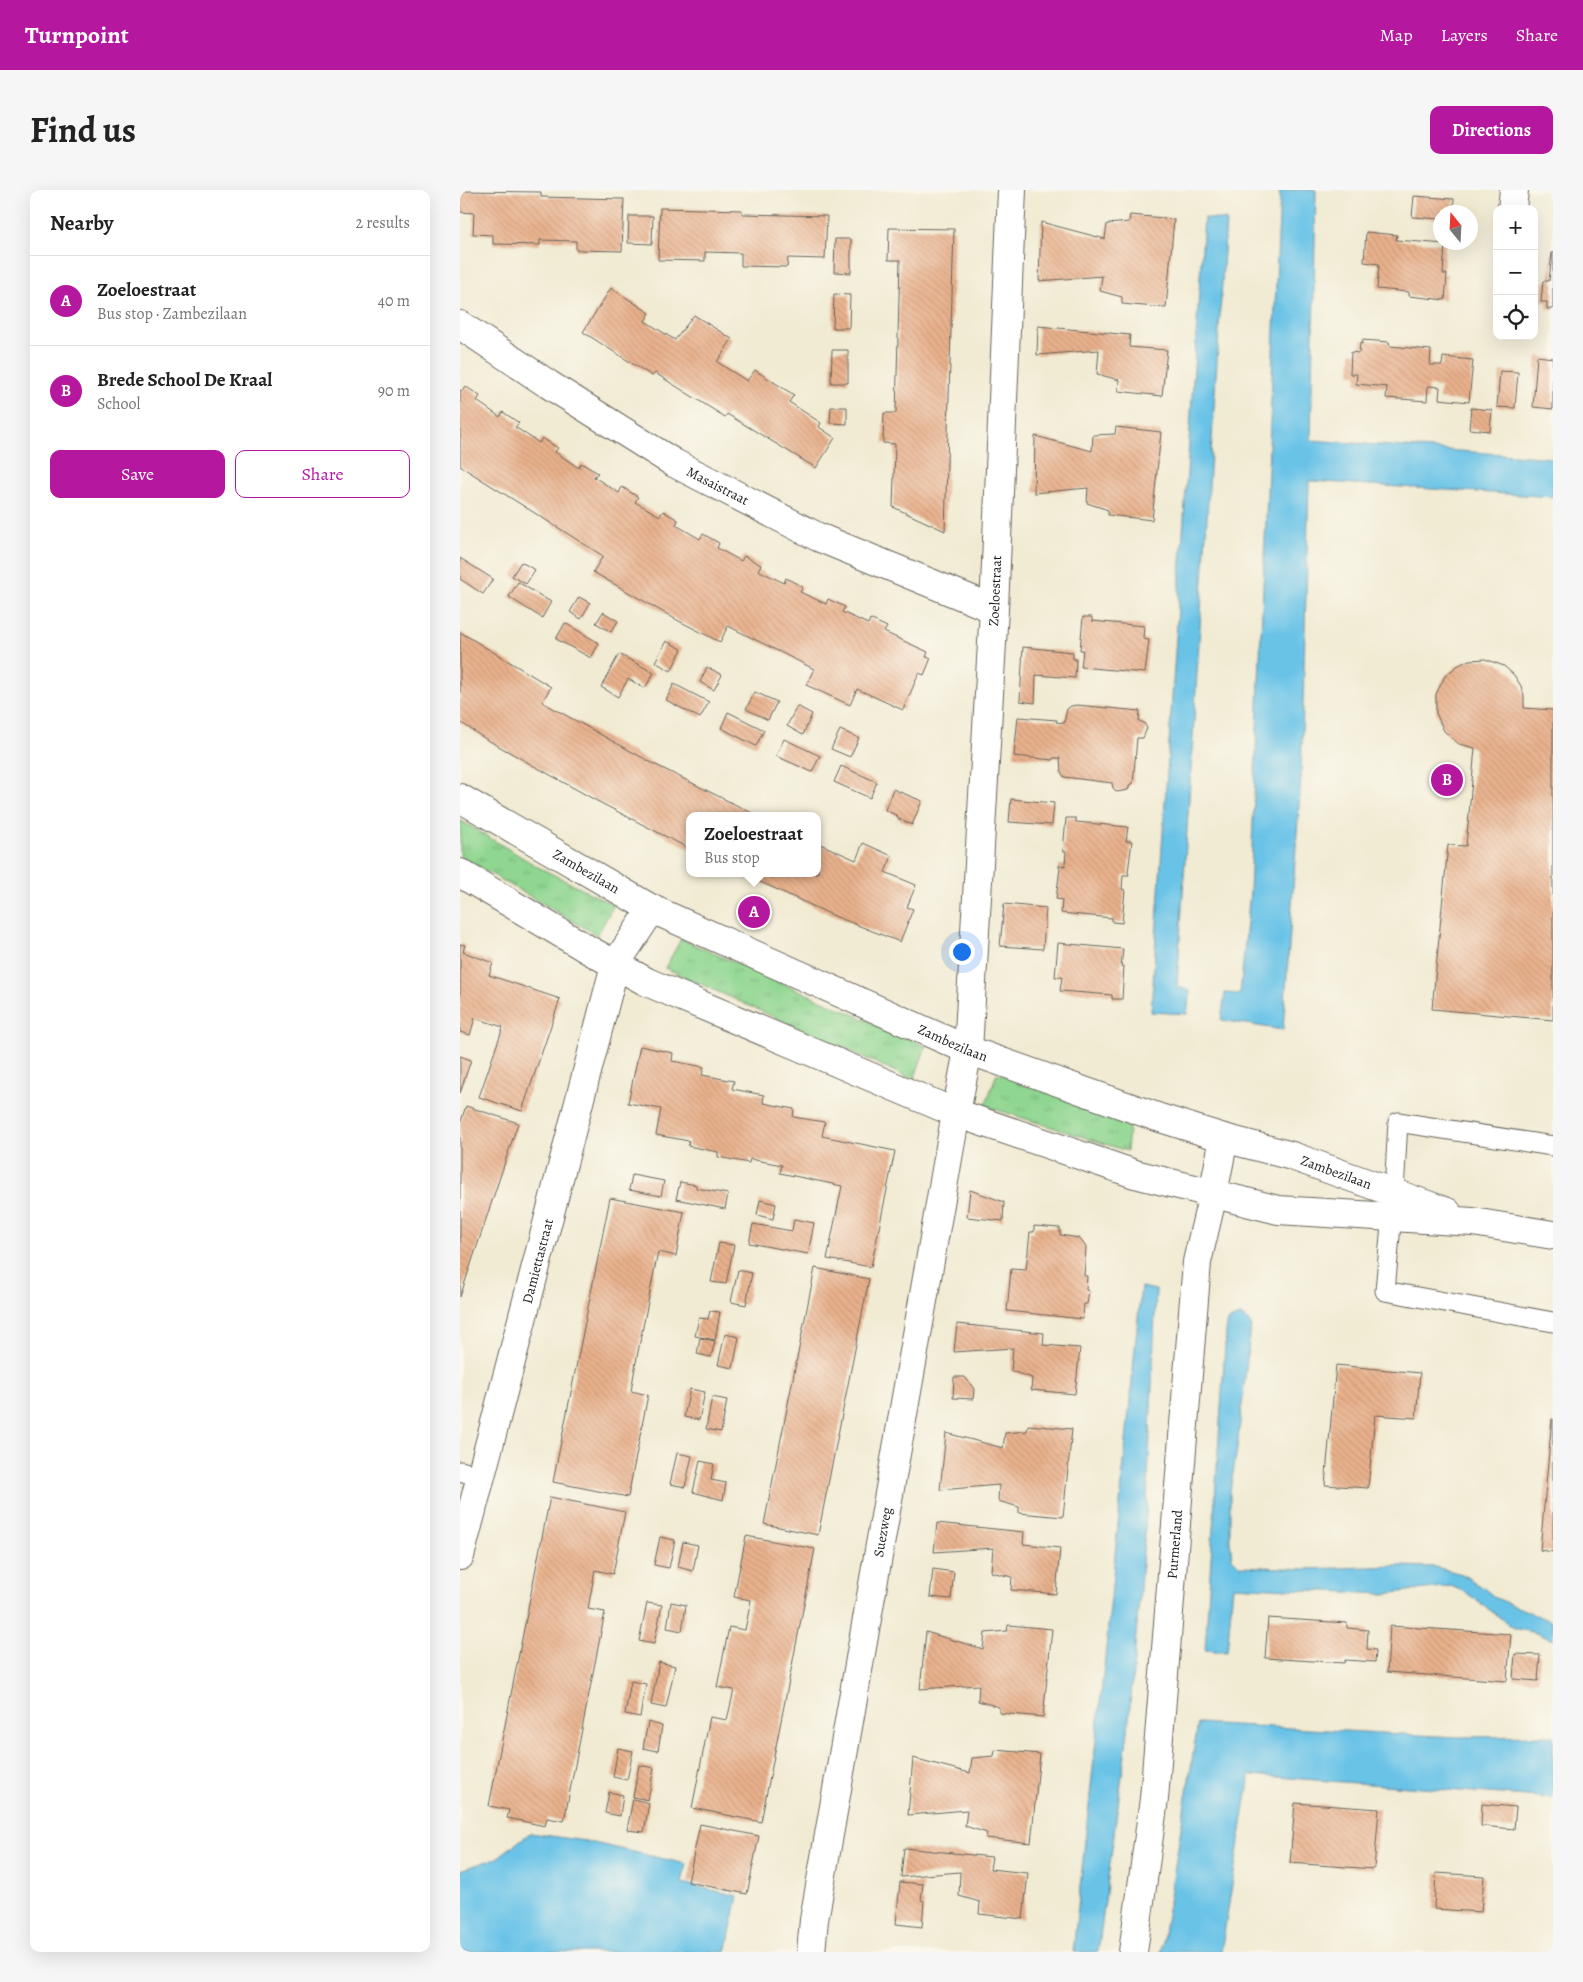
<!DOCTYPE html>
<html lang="en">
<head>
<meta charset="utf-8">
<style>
	:root { --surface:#fff; --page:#f6f6f6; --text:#222; --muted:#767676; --line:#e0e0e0; --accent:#b5179e }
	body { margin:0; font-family:Alegreya,serif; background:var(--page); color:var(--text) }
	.controls { position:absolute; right:15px; top:15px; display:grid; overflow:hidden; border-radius:10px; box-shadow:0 5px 20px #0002 }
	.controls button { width:45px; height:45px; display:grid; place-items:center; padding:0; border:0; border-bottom:1px solid var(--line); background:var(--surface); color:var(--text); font:25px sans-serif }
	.compass { position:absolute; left:973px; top:15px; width:45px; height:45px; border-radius:50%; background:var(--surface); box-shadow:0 5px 20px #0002; rotate:342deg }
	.you { position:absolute; left:501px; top:761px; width:18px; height:18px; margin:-12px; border:4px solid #fff; border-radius:50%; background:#1a73e8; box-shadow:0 0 0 8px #1a73e833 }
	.badge { display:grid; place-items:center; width:32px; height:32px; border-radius:50%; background:var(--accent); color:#fff; font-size:16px; font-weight:700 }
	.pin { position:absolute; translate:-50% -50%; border:2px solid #fff; box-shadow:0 1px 5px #0006 }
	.popup { position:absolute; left:226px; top:622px; width:135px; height:65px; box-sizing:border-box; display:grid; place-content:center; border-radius:10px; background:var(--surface); filter:drop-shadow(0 1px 4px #0005); font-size:16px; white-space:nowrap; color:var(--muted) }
	.popup b { font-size:19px; color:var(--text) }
	.popup::after { content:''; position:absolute; left:50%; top:100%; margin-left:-10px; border:10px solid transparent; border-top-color:var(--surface) }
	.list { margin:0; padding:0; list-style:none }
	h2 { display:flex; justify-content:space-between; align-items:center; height:65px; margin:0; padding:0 20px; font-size:21px }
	h2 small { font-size:16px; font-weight:400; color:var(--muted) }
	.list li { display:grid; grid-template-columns:32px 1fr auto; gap:15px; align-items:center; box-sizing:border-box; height:90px; padding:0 20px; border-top:1px solid var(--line) }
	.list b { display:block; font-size:19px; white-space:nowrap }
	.list p { margin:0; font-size:16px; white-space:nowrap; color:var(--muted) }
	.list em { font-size:16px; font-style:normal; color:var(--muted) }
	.actions { display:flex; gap:10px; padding:15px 20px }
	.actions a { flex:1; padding:11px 0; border:1px solid var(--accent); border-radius:10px; text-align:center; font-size:18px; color:var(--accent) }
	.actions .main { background:var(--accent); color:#fff }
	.icon { flex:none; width:28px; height:28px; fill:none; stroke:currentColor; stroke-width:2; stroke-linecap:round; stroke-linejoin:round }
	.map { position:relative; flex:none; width:1093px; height:1762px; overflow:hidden; border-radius:10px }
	header { display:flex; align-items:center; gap:30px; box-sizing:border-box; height:70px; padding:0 25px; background:var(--accent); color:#fff }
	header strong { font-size:24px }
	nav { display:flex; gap:28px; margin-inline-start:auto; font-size:18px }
	.intro { display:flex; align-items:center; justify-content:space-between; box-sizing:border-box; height:120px; padding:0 30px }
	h1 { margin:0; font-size:35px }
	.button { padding:12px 22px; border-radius:10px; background:var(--accent); color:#fff; font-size:18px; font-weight:700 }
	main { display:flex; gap:30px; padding:0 30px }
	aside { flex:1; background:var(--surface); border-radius:10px; box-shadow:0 5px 20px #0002 }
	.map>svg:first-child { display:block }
	.grass { fill:url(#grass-tufts); stroke:#567956 }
	.water { fill:#69c3e7; stroke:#427082 }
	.building { fill:url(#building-back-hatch) }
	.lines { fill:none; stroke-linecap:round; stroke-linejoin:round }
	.service-casing { stroke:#67645c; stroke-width:21 }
	.minor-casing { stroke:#67645c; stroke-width:30 }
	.tertiary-casing { stroke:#67645c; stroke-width:30 }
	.service { stroke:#fff; stroke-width:19 }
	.minor { stroke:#fff; stroke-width:28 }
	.tertiary { stroke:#fff; stroke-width:28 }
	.labels { text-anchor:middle; stroke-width:4; stroke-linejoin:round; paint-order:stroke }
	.street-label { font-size:14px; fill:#1c1c1c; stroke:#fbf7ec }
</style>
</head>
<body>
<header>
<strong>Turnpoint</strong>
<nav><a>Map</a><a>Layers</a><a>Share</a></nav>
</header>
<div class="intro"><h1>Find us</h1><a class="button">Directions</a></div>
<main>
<aside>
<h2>Nearby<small>2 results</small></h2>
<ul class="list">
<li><span class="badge">A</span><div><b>Zoeloestraat</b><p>Bus stop · Zambezilaan</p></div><em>40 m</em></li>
<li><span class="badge">B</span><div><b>Brede School De Kraal</b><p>School</p></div><em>90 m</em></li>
</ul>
<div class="actions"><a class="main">Save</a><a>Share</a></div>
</aside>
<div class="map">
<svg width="1093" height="1762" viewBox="0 0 1093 1762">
	<defs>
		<pattern id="grass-tufts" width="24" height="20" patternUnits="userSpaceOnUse" patternTransform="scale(1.25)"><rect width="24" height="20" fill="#8fd690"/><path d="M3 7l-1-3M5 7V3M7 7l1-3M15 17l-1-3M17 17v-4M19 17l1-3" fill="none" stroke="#7bb77c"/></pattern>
		<pattern id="building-back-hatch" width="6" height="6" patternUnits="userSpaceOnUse" patternTransform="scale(1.25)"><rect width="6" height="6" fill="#e9b18c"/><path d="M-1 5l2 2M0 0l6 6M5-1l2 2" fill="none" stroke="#c79878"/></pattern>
	</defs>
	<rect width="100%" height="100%" fill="#fbf7ec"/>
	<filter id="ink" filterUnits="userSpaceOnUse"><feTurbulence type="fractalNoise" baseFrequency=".02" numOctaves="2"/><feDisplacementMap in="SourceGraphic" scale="10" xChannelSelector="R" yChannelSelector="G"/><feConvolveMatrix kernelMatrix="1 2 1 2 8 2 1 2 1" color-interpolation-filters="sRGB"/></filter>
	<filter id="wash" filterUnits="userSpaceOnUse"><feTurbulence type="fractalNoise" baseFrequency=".0096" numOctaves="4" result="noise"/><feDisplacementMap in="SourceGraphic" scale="20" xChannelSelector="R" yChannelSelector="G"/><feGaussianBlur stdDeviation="1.12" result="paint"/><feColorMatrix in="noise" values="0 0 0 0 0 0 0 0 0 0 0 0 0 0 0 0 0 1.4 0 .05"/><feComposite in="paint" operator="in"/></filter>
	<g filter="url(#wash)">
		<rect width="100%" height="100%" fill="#f1ebd3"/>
		<path class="grass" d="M 0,630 L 78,677 L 154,715 L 137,745 L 0,666 Z
			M 221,749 L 466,856 L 454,890 L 205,778 Z
			M 537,883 L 670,927 L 667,961 L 525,916 Z"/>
		<path class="water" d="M 820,0 L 856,0 L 851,250 L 1093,268 L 1093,307 L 849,291 L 841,587 L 823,840 L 761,830 L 765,803 L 780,804 L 790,702 Z
			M 744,28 L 766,30 L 717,796 L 730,801 L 727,824 L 691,822 Z
			M 681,1097 L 696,1100 L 687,1314 L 668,1541 L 638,1762 L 613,1762 L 646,1458 Z
			M 781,1125 L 791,1134 L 777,1259 L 770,1301 L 770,1351 L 772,1368 L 780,1376 L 846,1379 L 940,1376 L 975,1377 L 1002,1384 L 1022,1397 L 1036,1408 L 1093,1432 L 1093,1450 L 1076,1443 L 1054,1438 L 1007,1403 L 991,1396 L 923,1404 L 773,1396 L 767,1462 L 745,1460 L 766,1141 L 768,1131 Z
			M 738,1533 L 996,1547 L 1093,1546 L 1093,1608 L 790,1585 L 761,1762 L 701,1762 Z
			M 70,1643 L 125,1651 L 226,1674 L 222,1693 L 278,1706 L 266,1762 L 0,1762 L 0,1680 L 37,1668 Z"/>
		<g id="blocks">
			<path class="building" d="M 0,1 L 81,2 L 81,7 L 164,9 L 162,61 L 116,60 L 116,51 L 80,50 L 80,55 L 33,54 L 33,45 L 13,44 L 14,23 L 0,22 Z
				M 954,6 L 994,9 L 993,22 L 981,22 L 981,29 L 952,27 Z
				M 200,18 L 282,20 L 282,24 L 367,26 L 365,69 L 328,68 L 327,77 L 281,76 L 281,63 L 245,62 L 245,71 L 198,70 Z
				M 670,25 L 714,29 L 706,118 L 662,114 L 662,107 L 640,101 L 642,86 L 579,91 L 581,32 L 645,49 L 647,34 L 669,32 Z
				M 169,26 L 193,26 L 192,54 L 168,53 Z
				M 429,38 L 494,39 L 485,341 L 433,317 L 435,254 L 423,253 L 424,223 L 436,223 L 440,70 L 428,70 Z
				M 906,42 L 937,45 L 936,50 L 985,54 L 983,84 L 987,84 L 985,110 L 949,106 L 949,102 L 917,99 L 919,74 L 904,72 Z
				M 375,49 L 391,49 L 391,83 L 374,82 Z
				M 1092,62 L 1093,63 L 1093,119 L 1087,119 L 1087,112 L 1081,112 L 1083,91 L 1089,91 Z
				M 151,98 L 190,123 L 185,131 L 215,150 L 234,125 L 272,149 L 257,172 L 287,191 L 295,180 L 334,205 L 329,212 L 361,233 L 359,237 L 375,248 L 356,278 L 267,224 L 265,227 L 195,183 L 192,186 L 123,142 Z
				M 374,104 L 390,105 L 389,138 L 373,138 Z
				M 578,136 L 670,145 L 669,157 L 707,160 L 702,206 L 658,201 L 659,190 L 637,184 L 639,160 L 577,165 Z
				M 902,150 L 929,152 L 930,156 L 971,160 L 970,175 L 982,175 L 983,167 L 1013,170 L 1009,212 L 979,209 L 980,197 L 968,196 L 967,211 L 926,208 L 927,197 L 896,194 L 897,184 L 890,184 L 891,162 L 899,163 L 900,153 L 902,154 Z
				M 372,160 L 388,160 L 388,193 L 371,193 Z
				M 1077,166 L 1093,168 L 1093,219 L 1073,217 Z
				M 1040,181 L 1058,182 L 1055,218 L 1037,217 Z
				M 5,196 L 20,206 L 17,211 L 40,227 L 43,222 L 59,233 L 55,237 L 79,253 L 82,248 L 98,258 L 95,262 L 119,278 L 121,273 L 138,283 L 134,287 L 159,303 L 162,297 L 178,307 L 175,312 L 200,326 L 203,321 L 218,330 L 216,335 L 240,349 L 243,344 L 259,353 L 257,358 L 281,371 L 284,366 L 301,375 L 298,380 L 324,393 L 326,388 L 343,397 L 340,402 L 366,414 L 368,409 L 385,417 L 382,422 L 408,434 L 410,429 L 427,437 L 424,442 L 468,462 L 466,467 L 471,468 L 464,485 L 459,483 L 443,520 L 397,499 L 390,515 L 346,495 L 354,479 L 268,436 L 260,452 L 217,430 L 133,382 L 143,366 L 0,276 L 0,200 L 2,201 Z
				M 371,217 L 387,217 L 387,234 L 370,233 Z
				M 1011,218 L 1032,220 L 1030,241 L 1009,239 Z
				M 656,237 L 701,242 L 692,330 L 648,325 L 648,320 L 627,313 L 628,298 L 574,303 L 575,246 L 632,261 L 633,245 L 655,244 Z
				M 0,368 L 33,389 L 23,404 L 0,389 Z
				M 61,372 L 75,380 L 66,394 L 52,386 Z
				M 58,392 L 91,412 L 82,428 L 49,407 Z
				M 119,407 L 130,413 L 121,429 L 110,422 Z
				M 143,422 L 158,431 L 151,442 L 136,433 Z
				M 623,427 L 632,427 L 632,431 L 684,436 L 683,449 L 689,450 L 685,483 L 621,477 L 623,460 L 620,460 Z
				M 105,433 L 139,453 L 131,468 L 96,449 Z
				M 0,442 L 91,497 L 82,512 L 194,574 L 298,626 L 230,626 L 230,659 L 137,611 L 24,548 L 0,532 Z
				M 206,451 L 222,459 L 211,481 L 195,472 Z
				M 563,457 L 613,462 L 613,469 L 616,469 L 615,488 L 576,485 L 575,513 L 560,511 Z
				M 159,464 L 194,483 L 185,498 L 168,489 L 158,507 L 141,497 Z
				M 1025,469 L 1044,476 L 1054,485 L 1061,496 L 1064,505 L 1064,518 L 1093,520 L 1093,830 L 972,819 L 988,655 L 1006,656 L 1015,558 L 999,554 L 984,541 L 976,523 L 976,504 L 985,486 L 997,476 L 1009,470 Z
				M 247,477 L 262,485 L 254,500 L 240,492 Z
				M 214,494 L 249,512 L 240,528 L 206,510 Z
				M 295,502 L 317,512 L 308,530 L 286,519 Z
				M 617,515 L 680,521 L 679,531 L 684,533 L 687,538 L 683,548 L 677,548 L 673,594 L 670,594 L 668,600 L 657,602 L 653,598 L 652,593 L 604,587 L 601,582 L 600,568 L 593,568 L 593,570 L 554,566 L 558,527 L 597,530 L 596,532 L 604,533 L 607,519 L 611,516 Z
				M 337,516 L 352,524 L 343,545 L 327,536 Z
				M 268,522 L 304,540 L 296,556 L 261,538 Z
				M 380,540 L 399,548 L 390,567 L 371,559 Z
				M 324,549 L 360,566 L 352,582 L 316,566 Z
				M 381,576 L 417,592 L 410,608 L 374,592 Z
				M 433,599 L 462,611 L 452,635 L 437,628 L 438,626 L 425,620 Z
				M 551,609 L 594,613 L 592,635 L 549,632 Z
				M 606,628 L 616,628 L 616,632 L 668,637 L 666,651 L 672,651 L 668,682 L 669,685 L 663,685 L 662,699 L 665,700 L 662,733 L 652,732 L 652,728 L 601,723 L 602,710 L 596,709 L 600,678 L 599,678 L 599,675 L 605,676 L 606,661 L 603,661 Z
				M 358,653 L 396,670 L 403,653 L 432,666 L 425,682 L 456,695 L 447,717 L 453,719 L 440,752 L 372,725 L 281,683 L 358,683 Z
				M 544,714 L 586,718 L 583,759 L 540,756 Z
				M 598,753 L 663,759 L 661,777 L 664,776 L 662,809 L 652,809 L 652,805 L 600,801 L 602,787 L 595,787 Z
				M 0,754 L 5,755 L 3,762 L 33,773 L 29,785 L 100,809 L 62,921 L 19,907 L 43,837 L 15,828 L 10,845 L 0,842 Z
				M 180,856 L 213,863 L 212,871 L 244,877 L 242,885 L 274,891 L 272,899 L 304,905 L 303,913 L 334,919 L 333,927 L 365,932 L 362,946 L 435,961 L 411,1077 L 367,1069 L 382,996 L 320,983 L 322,975 L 290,969 L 289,973 L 258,967 L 258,962 L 228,956 L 229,951 L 196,945 L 201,919 L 168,913 Z
				M 0,866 L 11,870 L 0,903 Z
				M 6,916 L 58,933 L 0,1107 L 0,934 Z
				M 172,985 L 204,991 L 201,1006 L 169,1000 Z
				M 220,992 L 236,995 L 236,998 L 268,1004 L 265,1019 L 216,1009 Z
				M 510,1000 L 544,1012 L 543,1031 L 507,1027 Z
				M 150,1008 L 224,1022 L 216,1066 L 198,1062 L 176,1172 L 171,1201 L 188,1205 L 168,1307 L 93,1292 Z
				M 300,1010 L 316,1014 L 313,1029 L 297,1025 Z
				M 334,1029 L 354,1033 L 348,1064 L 289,1053 L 293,1034 L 332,1041 Z
				M 574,1036 L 600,1038 L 600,1045 L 619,1048 L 626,1057 L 624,1086 L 627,1086 L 626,1100 L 629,1101 L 627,1114 L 624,1114 L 623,1129 L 547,1121 L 551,1079 L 566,1080 L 570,1042 L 574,1042 Z
				M 259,1053 L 274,1055 L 266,1094 L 251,1092 Z
				M 355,1078 L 409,1089 L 358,1345 L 304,1334 Z
				M 278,1080 L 292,1083 L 286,1115 L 271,1112 Z
				M 250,1121 L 260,1122 L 255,1150 L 235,1146 L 239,1128 L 248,1129 Z
				M 497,1134 L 584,1143 L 583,1155 L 620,1158 L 615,1204 L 571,1200 L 572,1188 L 551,1181 L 553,1158 L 494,1162 Z
				M 265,1144 L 279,1147 L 273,1178 L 258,1175 Z
				M 240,1148 L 255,1151 L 251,1167 L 237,1164 Z
				M 876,1175 L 960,1183 L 956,1228 L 915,1225 L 908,1298 L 865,1295 Z
				M 494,1187 L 505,1187 L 514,1199 L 513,1209 L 493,1208 Z
				M 230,1199 L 245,1202 L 239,1230 L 224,1227 Z
				M 252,1207 L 267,1210 L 261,1242 L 246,1239 Z
				M 1092,1229 L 1093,1229 L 1093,1362 L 1080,1360 Z
				M 568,1235 L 612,1239 L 603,1327 L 559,1323 L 559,1317 L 538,1311 L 539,1295 L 480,1300 L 486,1243 L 543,1258 L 545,1243 L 567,1241 Z
				M 217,1263 L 232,1266 L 225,1297 L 210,1294 Z
				M 240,1271 L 254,1274 L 251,1290 L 266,1293 L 263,1310 L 233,1302 Z
				M 90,1307 L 165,1322 L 153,1384 L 135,1380 L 128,1419 L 145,1422 L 104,1631 L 87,1628 L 85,1636 L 47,1628 L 49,1620 L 29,1616 Z
				M 477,1333 L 564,1342 L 563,1354 L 600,1358 L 596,1404 L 551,1400 L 552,1387 L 531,1382 L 533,1358 L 474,1362 Z
				M 286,1346 L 355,1359 L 301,1632 L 232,1618 L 250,1527 L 267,1530 L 274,1500 L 257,1497 L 269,1437 L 285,1440 L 291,1410 L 274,1407 Z
				M 200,1347 L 215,1350 L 209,1378 L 194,1375 Z
				M 223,1352 L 238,1355 L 233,1381 L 218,1377 Z
				M 473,1379 L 494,1382 L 491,1409 L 470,1407 Z
				M 211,1412 L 226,1415 L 222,1441 L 207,1438 Z
				M 187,1413 L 202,1415 L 194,1454 L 179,1451 Z
				M 808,1428 L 887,1433 L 887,1438 L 908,1440 L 907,1459 L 916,1460 L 915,1472 L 885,1470 L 884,1473 L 805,1468 Z
				M 548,1435 L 592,1439 L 583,1527 L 539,1523 L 539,1517 L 518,1511 L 519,1495 L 460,1499 L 466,1442 L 523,1459 L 525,1443 L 547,1441 Z
				M 930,1436 L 1051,1444 L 1047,1491 L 927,1482 Z
				M 1055,1464 L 1080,1465 L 1078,1491 L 1053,1489 Z
				M 199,1472 L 215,1476 L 206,1518 L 191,1515 Z
				M 171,1491 L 186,1494 L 180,1527 L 165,1524 Z
				M 188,1532 L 202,1536 L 198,1561 L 183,1558 Z
				M 158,1558 L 173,1561 L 167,1590 L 153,1587 Z
				M 535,1560 L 580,1564 L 571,1653 L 526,1648 L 527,1643 L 505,1636 L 507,1620 L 448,1625 L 453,1568 L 510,1583 L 512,1568 L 534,1566 Z
				M 179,1575 L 194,1578 L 188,1610 L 173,1607 Z
				M 149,1602 L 163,1605 L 160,1626 L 145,1623 Z
				M 173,1609 L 189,1613 L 184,1642 L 167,1640 Z
				M 835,1613 L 919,1619 L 914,1679 L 830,1673 Z
				M 1022,1614 L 1056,1617 L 1054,1639 L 1021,1636 Z
				M 240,1634 L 299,1646 L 287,1704 L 228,1692 Z
				M 444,1658 L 532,1667 L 530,1679 L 568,1683 L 563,1729 L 519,1724 L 520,1712 L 499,1706 L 500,1682 L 441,1687 Z
				M 976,1683 L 1024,1686 L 1021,1722 L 974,1719 Z
				M 440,1692 L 463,1694 L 461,1710 L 464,1711 L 462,1737 L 436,1734 Z"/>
		</g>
	</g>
	<g filter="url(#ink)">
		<use href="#blocks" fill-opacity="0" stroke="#67645c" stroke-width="1"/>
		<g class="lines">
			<defs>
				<path id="service" d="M 1093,956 L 938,932 L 934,1002 L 925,1101 L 1093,1132
					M 0,1281 L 22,1287"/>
				<g id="minor">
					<path d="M 1052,19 L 1054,0"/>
					<path id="s1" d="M 0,135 L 88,194 L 214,273 L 358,347 L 534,419"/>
					<path id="s2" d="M 508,860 L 534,419 L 552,0"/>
					<path id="s3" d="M 0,1366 L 155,775"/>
					<path id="s4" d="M 351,1762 L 354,1730 L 496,923"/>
				</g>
				<g id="tertiary">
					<path id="s5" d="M 0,608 L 192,719 L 508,860 L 697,927 L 764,948 L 832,966 L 987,1022"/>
					<path d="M 0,683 L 129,760 L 187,792 L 496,923 L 675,984 L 818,1020 L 1013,1032 L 1093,1045"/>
					<path d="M 155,775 L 192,719"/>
					<path d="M 496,923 L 508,860"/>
					<path id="s6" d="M 673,1762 L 694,1609 L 737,1072 L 753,1004 L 764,948"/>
				</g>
			</defs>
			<use href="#service" class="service-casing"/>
			<use href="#minor" class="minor-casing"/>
			<use href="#tertiary" class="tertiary-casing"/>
			<use href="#service" class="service"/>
			<use href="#minor" class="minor"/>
			<use href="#tertiary" class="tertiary"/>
		</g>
	</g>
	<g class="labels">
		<g class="street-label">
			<text dy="5" stroke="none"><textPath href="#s1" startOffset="304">Masaistraat</textPath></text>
			<text dy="5" stroke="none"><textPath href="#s2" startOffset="460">Zoeloestraat</textPath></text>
			<text dy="5" stroke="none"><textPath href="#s5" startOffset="146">Zambezilaan</textPath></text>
			<text dy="5" stroke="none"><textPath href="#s5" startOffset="551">Zambezilaan</textPath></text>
			<text dy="5" stroke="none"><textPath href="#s5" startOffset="956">Zambezilaan</textPath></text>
			<text dy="5" stroke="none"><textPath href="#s3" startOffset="305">Damiettastraat</textPath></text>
			<text dy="5" stroke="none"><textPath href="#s4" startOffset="426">Suezweg</textPath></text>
			<text dy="5" stroke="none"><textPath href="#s6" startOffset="410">Purmerland</textPath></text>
		</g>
	</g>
</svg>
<div class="controls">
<button>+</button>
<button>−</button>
<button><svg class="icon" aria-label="locate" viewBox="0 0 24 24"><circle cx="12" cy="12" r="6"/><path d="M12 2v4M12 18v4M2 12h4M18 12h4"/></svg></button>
</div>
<svg class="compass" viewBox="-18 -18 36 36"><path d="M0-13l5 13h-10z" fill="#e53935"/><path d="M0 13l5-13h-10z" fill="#767676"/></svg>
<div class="you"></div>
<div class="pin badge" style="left:294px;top:722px">A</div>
<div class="popup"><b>Zoeloestraat</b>Bus stop</div>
<div class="pin badge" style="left:987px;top:590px">B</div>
</div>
</main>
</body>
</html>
